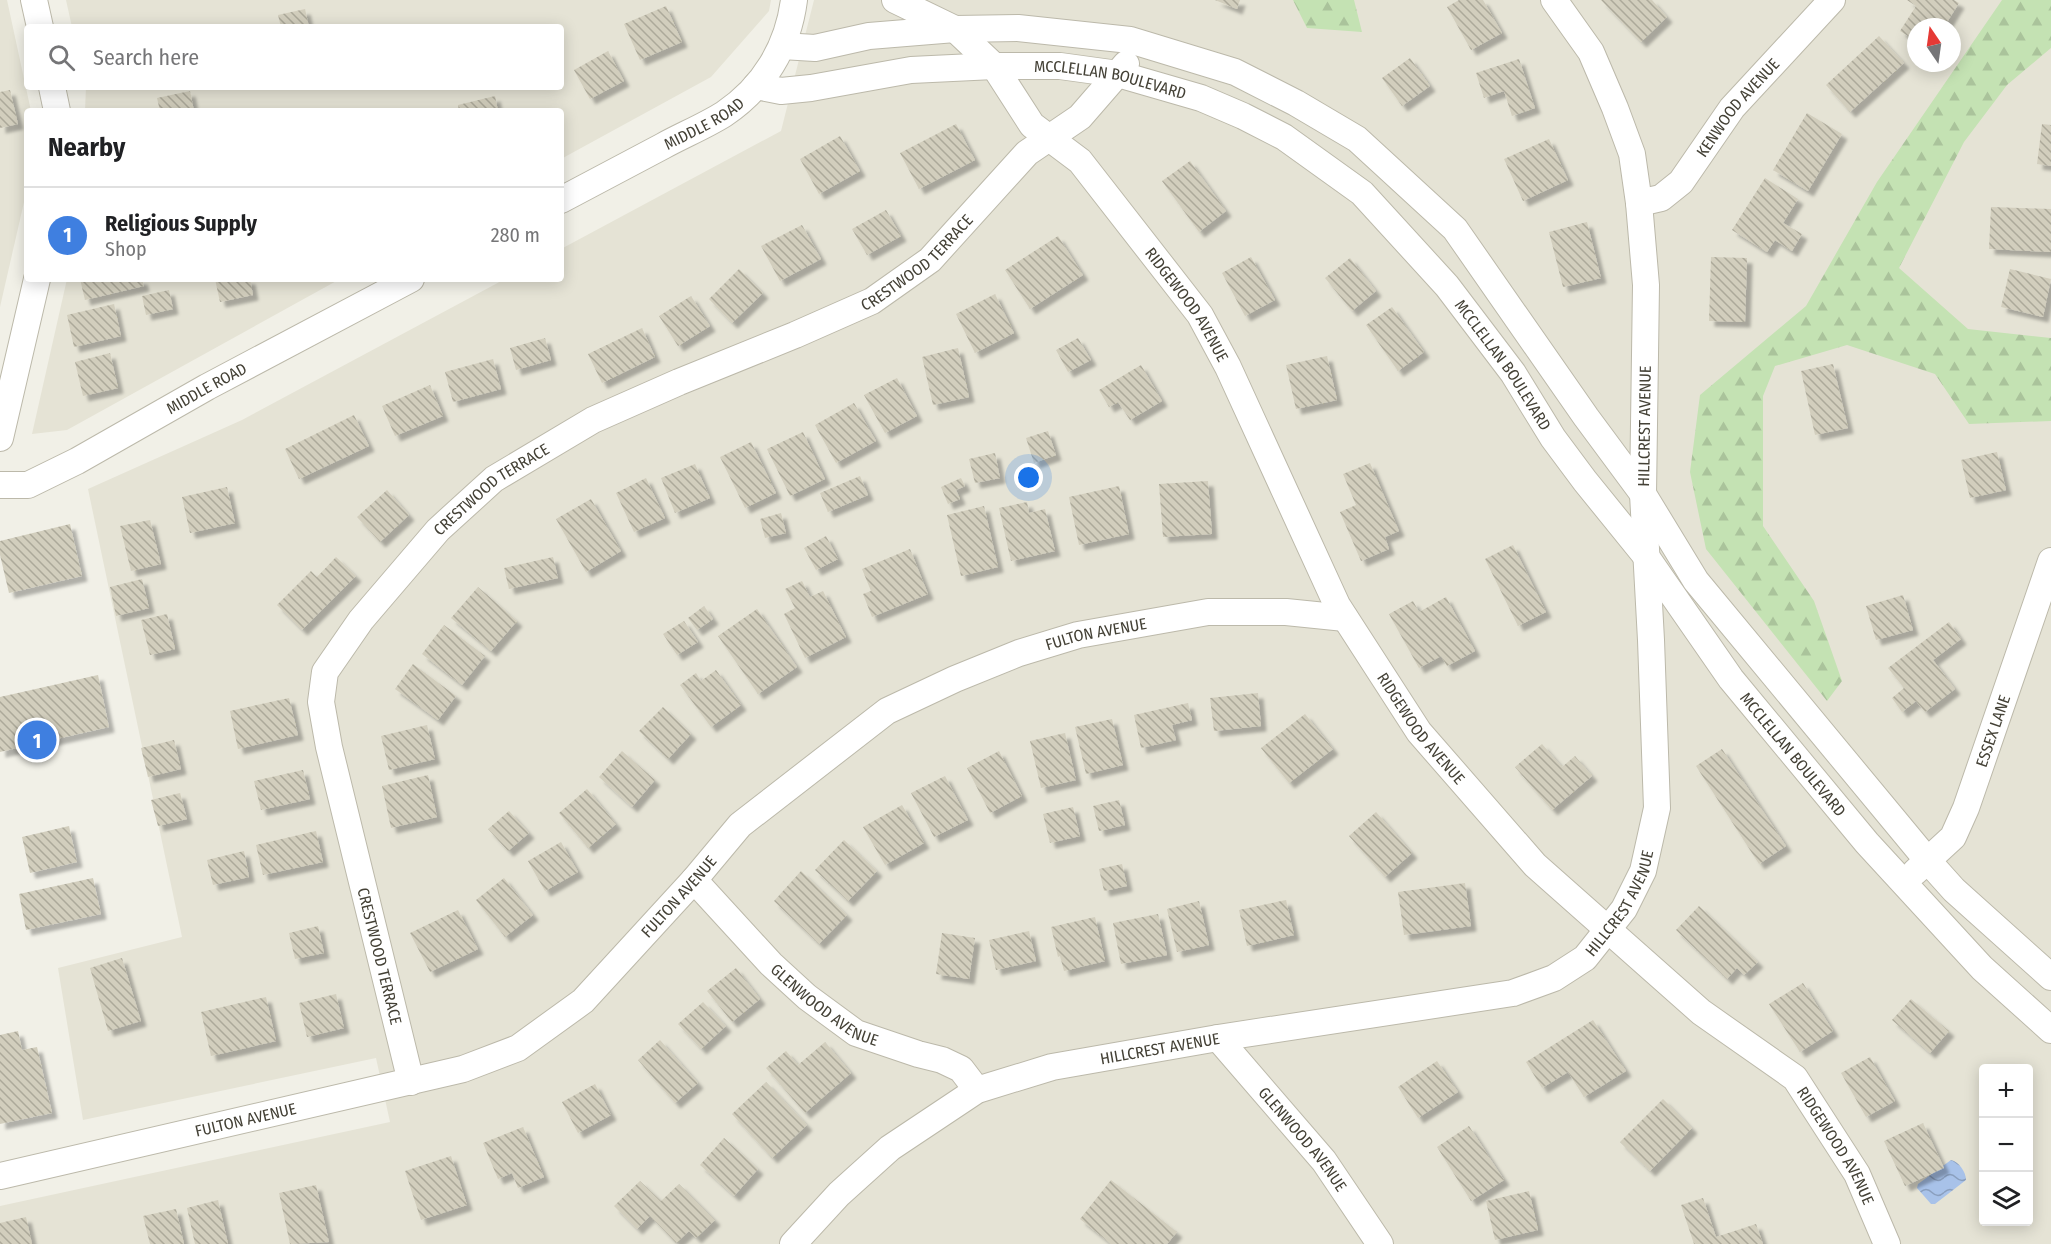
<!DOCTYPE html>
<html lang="en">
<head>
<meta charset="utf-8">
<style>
	:root { --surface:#fff; --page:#f6f6f6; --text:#202124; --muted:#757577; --line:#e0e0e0; --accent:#e4692a }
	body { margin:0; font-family:"Fira Sans Condensed",sans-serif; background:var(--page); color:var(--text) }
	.controls { position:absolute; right:18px; bottom:18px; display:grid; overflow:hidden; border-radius:6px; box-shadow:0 3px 15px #0003 }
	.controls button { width:54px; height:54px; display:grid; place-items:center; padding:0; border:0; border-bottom:2px solid var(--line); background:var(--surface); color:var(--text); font:30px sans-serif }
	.compass { position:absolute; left:1907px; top:18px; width:54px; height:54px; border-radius:50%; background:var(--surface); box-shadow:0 3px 15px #0003; rotate:347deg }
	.you { position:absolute; left:1029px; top:478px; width:21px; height:21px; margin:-15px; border:4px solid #fff; border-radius:50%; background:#1a73e8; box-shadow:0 0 0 9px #1a73e833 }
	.badge { display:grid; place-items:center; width:39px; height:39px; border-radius:50%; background:var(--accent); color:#fff; font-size:20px; font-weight:700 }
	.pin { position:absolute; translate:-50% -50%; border:3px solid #fff; box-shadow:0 2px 6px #0006 }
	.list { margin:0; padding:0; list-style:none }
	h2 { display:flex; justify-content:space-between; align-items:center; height:78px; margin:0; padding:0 24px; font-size:26px }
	h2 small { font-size:20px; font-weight:400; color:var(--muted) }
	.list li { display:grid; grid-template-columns:39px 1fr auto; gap:18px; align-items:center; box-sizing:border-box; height:96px; padding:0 24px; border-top:2px solid var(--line) }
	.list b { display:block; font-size:22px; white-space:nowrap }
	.list p { margin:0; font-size:20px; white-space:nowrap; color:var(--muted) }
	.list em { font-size:20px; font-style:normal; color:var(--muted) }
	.icon { flex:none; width:33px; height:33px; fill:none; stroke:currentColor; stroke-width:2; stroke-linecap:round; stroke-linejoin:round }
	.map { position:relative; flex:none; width:2051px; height:1244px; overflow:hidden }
	.search { position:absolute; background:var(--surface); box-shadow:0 3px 15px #0003; left:24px; top:24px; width:540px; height:66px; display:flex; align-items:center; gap:15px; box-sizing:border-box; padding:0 21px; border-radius:6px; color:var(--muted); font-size:22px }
	.panel { position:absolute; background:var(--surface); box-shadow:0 3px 15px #0003; left:24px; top:108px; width:540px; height:174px; border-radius:6px }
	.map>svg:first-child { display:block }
	.residential { fill:#e5e3d5; fill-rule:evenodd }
	.forest { fill:url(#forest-firs) }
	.water { fill:url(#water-waves) }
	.building { fill:url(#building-back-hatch); filter:url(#shadow) }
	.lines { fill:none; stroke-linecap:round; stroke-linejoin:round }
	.minor-casing { stroke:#bcb9aa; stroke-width:28 }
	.minor { stroke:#fff; stroke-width:26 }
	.labels { text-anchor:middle; stroke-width:4.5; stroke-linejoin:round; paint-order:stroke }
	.street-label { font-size:16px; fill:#444136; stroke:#fff }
</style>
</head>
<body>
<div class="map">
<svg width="2051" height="1244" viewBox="0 0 2051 1244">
	<defs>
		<pattern id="forest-firs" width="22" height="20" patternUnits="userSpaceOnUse" patternTransform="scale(1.5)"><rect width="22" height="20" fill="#c4e2b3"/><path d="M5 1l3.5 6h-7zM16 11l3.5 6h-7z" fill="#aac39b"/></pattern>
		<pattern id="water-waves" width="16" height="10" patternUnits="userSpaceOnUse" patternTransform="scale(1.5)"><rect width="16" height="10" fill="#a8c2e9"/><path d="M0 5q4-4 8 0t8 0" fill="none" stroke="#8a9fbe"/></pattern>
		<pattern id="building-back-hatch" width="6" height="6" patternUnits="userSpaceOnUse" patternTransform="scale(1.5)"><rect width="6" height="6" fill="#d2cebd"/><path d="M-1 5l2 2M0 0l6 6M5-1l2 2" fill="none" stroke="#aca99a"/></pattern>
		<filter id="shadow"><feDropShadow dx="5.5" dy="5.5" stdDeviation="1.5" flood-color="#0004"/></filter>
	</defs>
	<rect width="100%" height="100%" fill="#f1f0e7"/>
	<path class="residential" d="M 0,0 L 7,0 L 31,111 L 27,111 L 27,189 L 0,307 Z
		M 66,0 L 771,0 L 769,11 L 711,77 L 561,159 L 561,111 L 85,111 L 86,87 L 561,87 L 561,27 L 72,27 Z
		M 814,0 L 2051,0 L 2051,1244 L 0,1244 L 0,1206 L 390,1122 L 376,1058 L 83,1120 L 58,968 L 182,937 L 88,489 L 242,420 L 505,279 L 561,279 L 561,249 L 781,131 ZM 1916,27 L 1952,27 L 1952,63 L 1916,63 ZM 1984,1068 L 2028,1068 L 2028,1222 L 1984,1222 Z
		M 67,279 L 340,279 L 67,430 L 32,434 Z"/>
	<path class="forest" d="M 1293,0 L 1354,0 L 1362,32 L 1307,28 Z
		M 2002,0 L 2051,0 L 2051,48 L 2007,85 L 1964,142 L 1899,268 L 1968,329 L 2051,338 L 2051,421 L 1969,424 L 1935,374 L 1847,345 L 1775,366 L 1763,396 L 1763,526 L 1814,601 L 1842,681 L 1827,701 L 1706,549 L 1690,472 L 1700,395 L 1806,306 L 1877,182 Z"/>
	<path class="water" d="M 1951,1160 C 1959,1162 1966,1172 1966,1180 L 1935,1204 L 1931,1204 L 1917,1188 L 1918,1184 Z"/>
	<path class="building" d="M 1215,0 L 1240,0 L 1237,9 Z
		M 1459,0 L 1483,0 L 1502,33 L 1471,50 L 1447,7 Z
		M 1601,0 L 1652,0 L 1667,17 L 1641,42 Z
		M 1907,0 L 1954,0 L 1959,3 L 1944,27 L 1916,27 L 1916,41 L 1900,31 L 1916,6 Z
		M 666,6 L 682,42 L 640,60 L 624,24 Z
		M 305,9 L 309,27 L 281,27 L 278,15 Z
		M 1879,36 L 1904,63 L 1850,112 L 1826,85 Z
		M 608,51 L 624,81 L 590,99 L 574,70 Z
		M 1410,58 L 1430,86 L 1402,106 L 1382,78 Z
		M 1519,59 L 1535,108 L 1512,116 L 1504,91 L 1484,98 L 1476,73 Z
		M 10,90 L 18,124 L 0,128 L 0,92 Z
		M 190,91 L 194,111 L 160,111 L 157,98 Z
		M 495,96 L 498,111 L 459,111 L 458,105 Z
		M 1807,113 L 1842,134 L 1808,191 L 1773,170 Z
		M 956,124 L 975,160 L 919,189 L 900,153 Z
		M 2042,124 L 2051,125 L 2051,166 L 2037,164 Z
		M 840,136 L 860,171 L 819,194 L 800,159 Z
		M 1549,139 L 1568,180 L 1523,201 L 1504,159 Z
		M 1190,161 L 1226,211 L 1199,232 L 1162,181 Z
		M 1765,178 L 1798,199 L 1783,223 L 1802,234 L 1792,251 L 1775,240 L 1767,252 L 1732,230 Z
		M 1991,207 L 2051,209 L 2051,252 L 1989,249 Z
		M 886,210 L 901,236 L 867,255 L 852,229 Z
		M 1587,222 L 1601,278 L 1563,287 L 1549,232 Z
		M 802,225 L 821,259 L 780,281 L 761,246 Z
		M 1058,236 L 1083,275 L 1030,309 L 1005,270 Z
		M 1251,257 L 1275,300 L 1245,316 L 1222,273 Z
		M 1711,257 L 1747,258 L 1745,322 L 1709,321 Z
		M 1350,258 L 1376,291 L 1352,311 L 1325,278 Z
		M 739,269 L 763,293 L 732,323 L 709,299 Z
		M 2010,269 L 2051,279 L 2043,317 L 2001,307 Z
		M 80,279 L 142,279 L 144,286 L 85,300 Z
		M 215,279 L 250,279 L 253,295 L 220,302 Z
		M 169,290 L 173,309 L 146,315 L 142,296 Z
		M 995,294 L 1014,333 L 975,353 L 956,314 Z
		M 691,296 L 710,326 L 678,346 L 659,316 Z
		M 114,304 L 121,336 L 74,347 L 67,315 Z
		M 1392,307 L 1424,352 L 1398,371 L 1366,325 Z
		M 642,328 L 655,357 L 602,383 L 588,354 Z
		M 545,338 L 551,360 L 516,370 L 510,348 Z
		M 1078,338 L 1091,360 L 1068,372 L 1056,350 Z
		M 958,348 L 969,397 L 933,405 L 922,357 Z
		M 110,353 L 118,388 L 83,396 L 75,362 Z
		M 1327,356 L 1337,400 L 1296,409 L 1286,365 Z
		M 493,359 L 501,389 L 453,402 L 445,372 Z
		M 1833,364 L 1848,428 L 1815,435 L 1801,371 Z
		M 1141,365 L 1162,401 L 1130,420 L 1118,402 L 1109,407 L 1099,390 Z
		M 897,378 L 917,416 L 885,433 L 864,395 Z
		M 430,385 L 443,416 L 395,436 L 382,406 Z
		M 854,403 L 876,441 L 836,463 L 815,425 Z
		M 354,415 L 369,446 L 299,479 L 285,449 Z
		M 1048,431 L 1056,455 L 1034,463 L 1026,438 Z
		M 803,432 L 825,479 L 790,496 L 767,449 Z
		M 751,442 L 776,493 L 745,508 L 720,457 Z
		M 1997,452 L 2006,490 L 1970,498 L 1961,460 Z
		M 995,453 L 1000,478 L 975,483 L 969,459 Z
		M 1370,463 L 1399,531 L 1385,537 L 1389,549 L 1361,561 L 1340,512 L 1356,505 L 1343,474 Z
		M 695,464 L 710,498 L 675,513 L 661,478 Z
		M 860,476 L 868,495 L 828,512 L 820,493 Z
		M 646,478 L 665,518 L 634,532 L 616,493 Z
		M 961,478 L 965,486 L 956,490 L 960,499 L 948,504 L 941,487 Z
		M 1208,481 L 1212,534 L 1163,537 L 1159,484 Z
		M 1119,486 L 1129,534 L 1079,545 L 1069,497 Z
		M 227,487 L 235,523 L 190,533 L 182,497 Z
		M 387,490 L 409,515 L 380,542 L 357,517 Z
		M 591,499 L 621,551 L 586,572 L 556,519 Z
		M 1027,502 L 1029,513 L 1045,509 L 1055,551 L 1011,561 L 999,508 Z
		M 984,506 L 998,567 L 961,576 L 947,515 Z
		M 781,513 L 786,533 L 765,538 L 760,519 Z
		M 150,520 L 161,564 L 131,571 L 120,526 Z
		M 70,524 L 82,576 L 9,593 L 0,555 L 0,541 Z
		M 826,536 L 838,559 L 816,570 L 804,548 Z
		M 1513,545 L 1546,612 L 1518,626 L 1485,559 Z
		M 910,549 L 928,594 L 872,617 L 863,594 L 871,591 L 862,569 Z
		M 336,557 L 356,576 L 302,630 L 277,605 L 311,571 L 317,577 Z
		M 553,557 L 558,578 L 509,589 L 504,568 Z
		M 142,579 L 149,608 L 116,616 L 110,587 Z
		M 802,581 L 810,597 L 823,591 L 846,637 L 805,658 L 784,614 L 795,608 L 785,589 Z
		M 478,587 L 517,621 L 491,651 L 451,618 Z
		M 1903,595 L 1913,630 L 1876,640 L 1866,606 Z
		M 1446,597 L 1475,651 L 1447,666 L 1441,656 L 1419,668 L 1389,614 L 1413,601 L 1419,612 Z
		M 704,606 L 713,619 L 697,630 L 688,618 Z
		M 757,609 L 797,667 L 758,694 L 718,636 Z
		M 167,614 L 175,649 L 150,655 L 141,620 Z
		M 684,621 L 698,642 L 677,655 L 663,634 Z
		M 1949,622 L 1961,639 L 1933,660 L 1955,689 L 1925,712 L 1916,701 L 1902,712 L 1892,698 L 1904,688 L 1888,668 Z
		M 444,625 L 485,656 L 462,685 L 422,654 Z
		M 413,664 L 456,696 L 438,720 L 395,689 Z
		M 716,670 L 741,705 L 711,727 L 680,685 L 696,673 L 701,681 Z
		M 98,675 L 109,727 L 0,752 L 0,697 Z
		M 1258,693 L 1261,726 L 1214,731 L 1210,698 Z
		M 289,698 L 298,735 L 238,749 L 230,711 Z
		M 1188,703 L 1192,720 L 1172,725 L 1176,740 L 1141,748 L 1134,715 Z
		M 663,707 L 691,734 L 668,759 L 639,731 Z
		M 1305,714 L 1333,749 L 1289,783 L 1261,748 Z
		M 1112,719 L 1123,765 L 1086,774 L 1075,727 Z
		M 427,725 L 435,759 L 389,770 L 381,736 Z
		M 1065,733 L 1076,780 L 1041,788 L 1030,741 Z
		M 174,740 L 181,769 L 148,777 L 141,748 Z
		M 1542,744 L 1562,767 L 1575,756 L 1592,776 L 1552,810 L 1515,767 Z
		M 1722,749 L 1786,846 L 1759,864 L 1696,766 Z
		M 622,751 L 655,780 L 632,807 L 599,777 Z
		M 999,751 L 1022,796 L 990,813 L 967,768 Z
		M 303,770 L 310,799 L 261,810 L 254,781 Z
		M 428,775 L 437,817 L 391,828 L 382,786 Z
		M 945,776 L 968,820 L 934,837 L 911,793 Z
		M 587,789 L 616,824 L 588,848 L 559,813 Z
		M 180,793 L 187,819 L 158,826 L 151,800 Z
		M 1119,800 L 1125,825 L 1099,831 L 1093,806 Z
		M 902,805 L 924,843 L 885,865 L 863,827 Z
		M 1073,807 L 1080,836 L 1050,843 L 1043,814 Z
		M 509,811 L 529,833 L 508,851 L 488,829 Z
		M 1376,812 L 1412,853 L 1385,877 L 1349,836 Z
		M 69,826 L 77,862 L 30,873 L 22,837 Z
		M 316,831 L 323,862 L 263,875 L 256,845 Z
		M 844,840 L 877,871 L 848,901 L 815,870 Z
		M 561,842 L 578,872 L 545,891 L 528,861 Z
		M 244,851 L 249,877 L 213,885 L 207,860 Z
		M 1122,864 L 1127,886 L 1104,891 L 1099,869 Z
		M 801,871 L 847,915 L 819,944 L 774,901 Z
		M 93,878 L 101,914 L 26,930 L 19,894 Z
		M 504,878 L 533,915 L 505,937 L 476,900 Z
		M 1465,883 L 1471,926 L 1404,935 L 1398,892 Z
		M 1286,900 L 1294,935 L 1247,946 L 1239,910 Z
		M 1199,901 L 1209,945 L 1177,952 L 1167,909 Z
		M 1699,906 L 1758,962 L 1744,975 L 1737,968 L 1727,979 L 1676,930 Z
		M 458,910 L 478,949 L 430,972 L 410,933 Z
		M 1158,914 L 1167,955 L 1121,964 L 1113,923 Z
		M 1095,917 L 1105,961 L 1064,971 L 1060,956 L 1058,957 L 1051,927 Z
		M 318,926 L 324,953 L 295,959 L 289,933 Z
		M 1029,931 L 1036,961 L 996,970 L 989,940 Z
		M 942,933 L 975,938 L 969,979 L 936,974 Z
		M 122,958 L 141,1021 L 108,1031 L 90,968 Z
		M 736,968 L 760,999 L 732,1022 L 707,991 Z
		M 1803,983 L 1833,1031 L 1800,1052 L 1769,1004 Z
		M 336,994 L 344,1028 L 307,1037 L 299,1003 Z
		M 266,997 L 276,1041 L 211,1056 L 201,1012 Z
		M 1911,999 L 1949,1031 L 1930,1053 L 1892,1020 Z
		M 703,1002 L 726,1026 L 701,1049 L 678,1024 Z
		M 1593,1020 L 1626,1071 L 1584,1097 L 1568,1072 L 1542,1088 L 1526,1062 Z
		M 18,1031 L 22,1050 L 37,1047 L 52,1113 L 0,1124 L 0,1035 Z
		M 660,1040 L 698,1083 L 675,1103 L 638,1060 Z
		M 825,1042 L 851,1073 L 805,1113 L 766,1068 L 786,1051 L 798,1065 Z
		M 1870,1057 L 1895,1101 L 1866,1117 L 1841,1073 Z
		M 1437,1061 L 1458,1092 L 1418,1118 L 1398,1087 Z
		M 766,1082 L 807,1125 L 772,1158 L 732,1114 Z
		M 595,1084 L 611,1115 L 578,1133 L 562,1102 Z
		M 1663,1099 L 1692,1128 L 1650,1171 L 1620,1142 Z
		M 1923,1123 L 1944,1168 L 1905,1186 L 1884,1141 Z
		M 1469,1126 L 1504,1180 L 1471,1201 L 1437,1147 Z
		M 523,1127 L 544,1177 L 518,1188 L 512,1173 L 498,1179 L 483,1143 Z
		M 724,1138 L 758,1169 L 734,1196 L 700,1165 Z
		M 451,1156 L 467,1205 L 421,1220 L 405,1171 Z
		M 1111,1180 L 1177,1232 L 1167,1244 L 1111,1244 L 1080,1219 Z
		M 640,1181 L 661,1201 L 679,1184 L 715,1220 L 696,1238 L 689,1231 L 676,1243 L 650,1216 L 637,1229 L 614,1206 Z
		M 316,1185 L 329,1242 L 290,1244 L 279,1193 Z
		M 1529,1191 L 1538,1230 L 1495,1240 L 1486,1201 Z
		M 1703,1198 L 1716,1237 L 1756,1224 L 1763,1244 L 1694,1244 L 1681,1205 Z
		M 218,1200 L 228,1244 L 195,1244 L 187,1208 Z
		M 176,1209 L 184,1244 L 150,1244 L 143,1216 Z
		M 26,1217 L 32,1244 L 0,1244 L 0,1223 Z"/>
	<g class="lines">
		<defs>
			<g id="minor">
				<path d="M 34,0 L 40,27"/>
				<path id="s1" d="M 895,0 L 955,29 L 994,66 L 1032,125 L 1080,161 L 1200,315 L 1228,367 L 1337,605 L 1419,732 L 1535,865 L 1701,1012 L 1795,1078 L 1857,1174 L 1887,1244"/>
				<path d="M 782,46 L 815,48 L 869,36 L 955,29 L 1018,28 L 1130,40 L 1235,72 L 1296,103 L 1357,139 L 1455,229 L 1586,417 L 1643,494 L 1696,581 L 1928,861 L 1954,890 L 2051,977"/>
				<path id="s2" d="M 756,86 L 781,91 L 811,88 L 911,70 L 994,66 L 1060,66 L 1118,74 L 1201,98 L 1243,116 L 1284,137 L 1362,193 L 1447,286 L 1513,373 L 1553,438 L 1585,481 L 1645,555 L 1731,679 L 1867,843 L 1982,968 L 2051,1030"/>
				<path d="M 52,87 L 57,111"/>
				<path id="s3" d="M 561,200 C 595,182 629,164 663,146 C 683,135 705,126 724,114 C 764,87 788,47 794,0"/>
				<path id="s4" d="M 1639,203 L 1661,198 L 1681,182 L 1732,108 L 1832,0"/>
				<path d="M 0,438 L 37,279"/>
				<path id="s5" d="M 0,485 L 28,485 L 77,461 L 207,387 L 411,279"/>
				<path id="s6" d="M 1915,872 L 1953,837 L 1966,808 L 2051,561"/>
				<path id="s7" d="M 694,880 L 771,964 L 807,997 L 856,1033 L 918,1054 L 942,1060 L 961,1069 L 977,1090"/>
				<path id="s8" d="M 1218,1038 L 1324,1161 L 1380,1244"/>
				<path id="s9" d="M 411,1082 L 329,747 L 321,702 L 325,672 L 361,620 L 438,530 L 494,479 L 593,420 L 679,382 L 795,335 L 872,301 L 930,260 L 1027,153 L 1080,117 L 1126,64"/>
				<path id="s10" d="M 0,1176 L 463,1069 L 518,1048 L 583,1001 L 694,880 L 740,825 L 887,711 L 955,679 L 1019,653 L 1078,635 L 1208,612 L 1286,612 L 1345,618"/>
				<path id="s11" d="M 793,1244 L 839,1194 L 890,1148 L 977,1090 L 1052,1067 L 1218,1038 L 1513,993 L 1554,978 L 1585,958 L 1624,909 L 1643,871 L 1657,808 L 1651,640 L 1643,494 L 1646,285 L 1639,203 L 1632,154 L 1615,108 L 1591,52 L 1554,0"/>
			</g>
		</defs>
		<use href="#minor" class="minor-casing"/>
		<use href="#minor" class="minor"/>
	</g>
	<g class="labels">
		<g class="street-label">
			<text dy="6" stroke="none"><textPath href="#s2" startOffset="358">MCCLELLAN BOULEVARD</textPath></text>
			<text dy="6" stroke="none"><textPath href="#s4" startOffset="142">KENWOOD AVENUE</textPath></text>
			<text dy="6" stroke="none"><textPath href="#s3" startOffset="162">MIDDLE ROAD</textPath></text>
			<text dy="6" stroke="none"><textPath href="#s9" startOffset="1156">CRESTWOOD TERRACE</textPath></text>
			<text dy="6" stroke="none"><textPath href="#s1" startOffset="430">RIDGEWOOD AVENUE</textPath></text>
			<text dy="6" stroke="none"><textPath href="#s2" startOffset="862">MCCLELLAN BOULEVARD</textPath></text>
			<text dy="6" stroke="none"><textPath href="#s5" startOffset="231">MIDDLE ROAD</textPath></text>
			<text dy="6" stroke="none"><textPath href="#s11" startOffset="1419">HILLCREST AVENUE</textPath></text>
			<text dy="6" stroke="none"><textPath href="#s9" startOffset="670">CRESTWOOD TERRACE</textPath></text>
			<text dy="6" stroke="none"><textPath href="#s10" startOffset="1260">FULTON AVENUE</textPath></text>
			<text dy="6" stroke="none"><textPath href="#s1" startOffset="916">RIDGEWOOD AVENUE</textPath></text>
			<text dy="6" stroke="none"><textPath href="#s6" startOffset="165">ESSEX LANE</textPath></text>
			<text dy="6" stroke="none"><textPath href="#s2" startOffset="1348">MCCLELLAN BOULEVARD</textPath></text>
			<text dy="6" stroke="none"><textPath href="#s10" startOffset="756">FULTON AVENUE</textPath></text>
			<text dy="6" stroke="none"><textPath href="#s11" startOffset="933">HILLCREST AVENUE</textPath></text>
			<text transform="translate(380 956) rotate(76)" y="6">CRESTWOOD TERRACE</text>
			<text dy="6" stroke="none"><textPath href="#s7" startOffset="182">GLENWOOD AVENUE</textPath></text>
			<text dy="6" stroke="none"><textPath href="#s11" startOffset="429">HILLCREST AVENUE</textPath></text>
			<text dy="6" stroke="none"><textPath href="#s10" startOffset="252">FULTON AVENUE</textPath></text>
			<text dy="6" stroke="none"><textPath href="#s8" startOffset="132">GLENWOOD AVENUE</textPath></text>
			<text dy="6" stroke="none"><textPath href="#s1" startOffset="1510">RIDGEWOOD AVENUE</textPath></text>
		</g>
	</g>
</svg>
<div class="controls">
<button>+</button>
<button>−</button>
<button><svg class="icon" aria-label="layers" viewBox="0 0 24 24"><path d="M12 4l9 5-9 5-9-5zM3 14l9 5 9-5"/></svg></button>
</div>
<svg class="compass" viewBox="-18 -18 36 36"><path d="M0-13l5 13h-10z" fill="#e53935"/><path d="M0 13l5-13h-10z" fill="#757577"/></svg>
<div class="you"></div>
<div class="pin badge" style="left:37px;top:740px;background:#3f7fe0">1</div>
<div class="search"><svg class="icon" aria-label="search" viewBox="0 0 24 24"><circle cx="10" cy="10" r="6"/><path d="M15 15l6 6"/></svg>Search here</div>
<section class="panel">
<h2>Nearby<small></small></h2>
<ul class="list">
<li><span class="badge" style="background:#3f7fe0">1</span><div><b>Religious Supply</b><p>Shop</p></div><em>280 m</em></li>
</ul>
</section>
</div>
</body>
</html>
